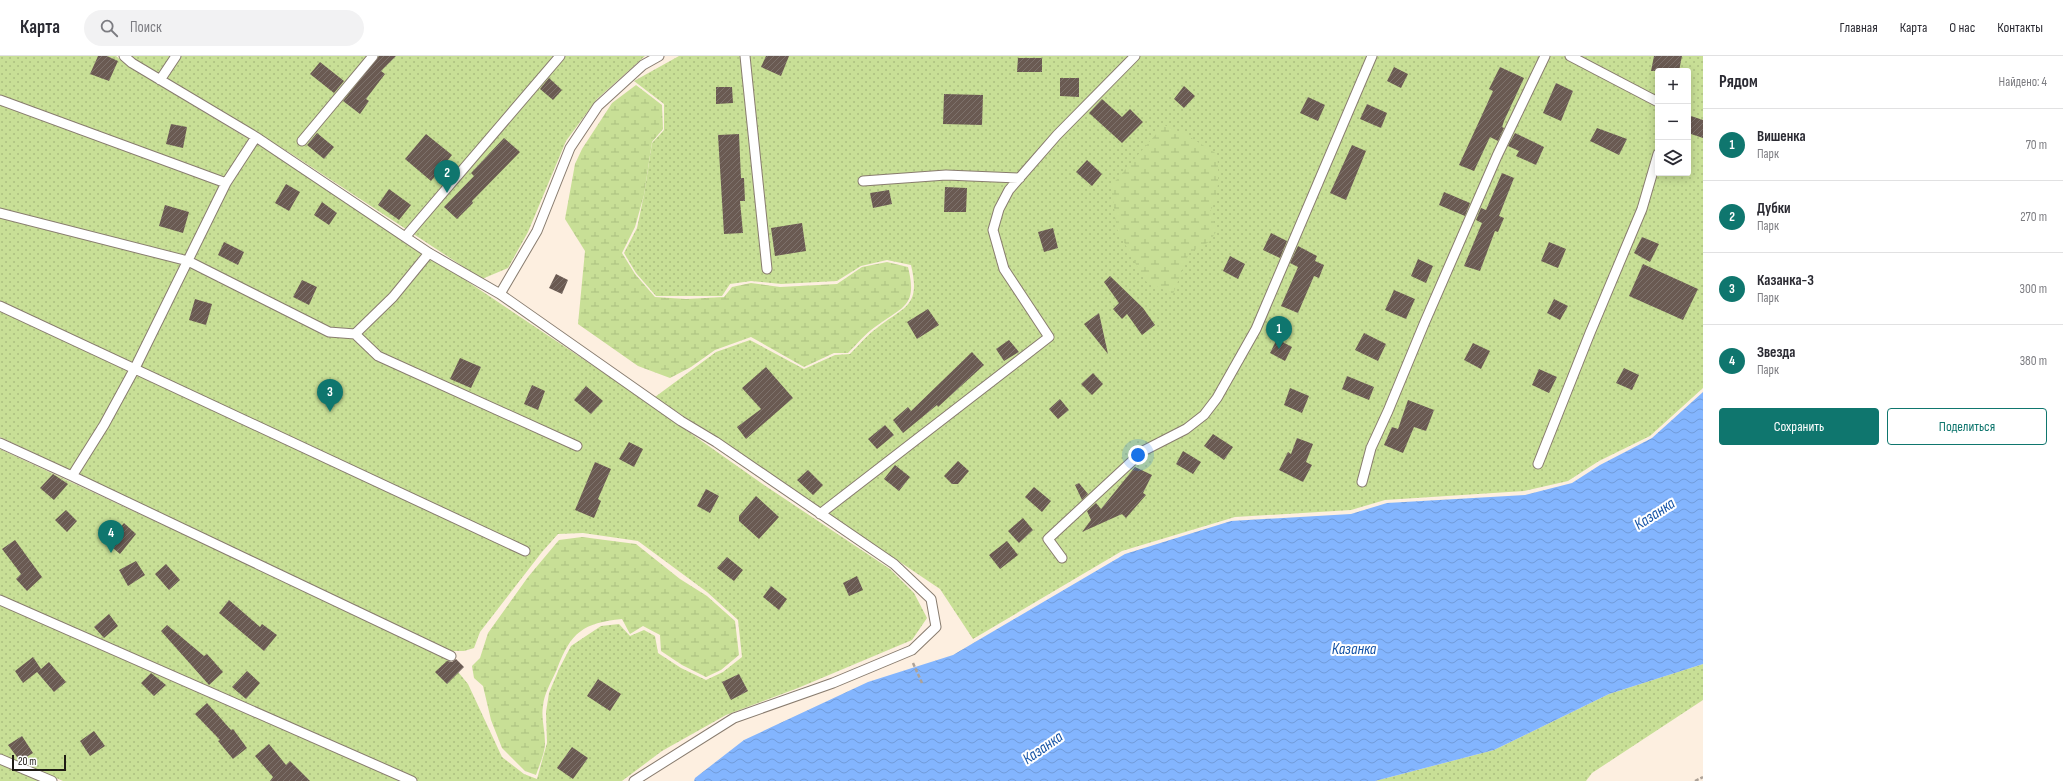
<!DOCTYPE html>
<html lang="ru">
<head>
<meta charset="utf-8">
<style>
	:root { --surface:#fff; --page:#f2f2f3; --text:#2b2b33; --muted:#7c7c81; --line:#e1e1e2; --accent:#0f766e }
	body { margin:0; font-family:"Sofia Sans Condensed",sans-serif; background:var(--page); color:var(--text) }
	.controls { position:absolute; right:12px; top:12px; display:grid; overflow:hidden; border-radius:4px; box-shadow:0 2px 10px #0003 }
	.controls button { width:36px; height:36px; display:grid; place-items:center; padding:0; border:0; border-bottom:1px solid var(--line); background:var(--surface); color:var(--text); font:20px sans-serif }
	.scale { position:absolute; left:12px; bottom:10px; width:54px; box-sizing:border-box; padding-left:4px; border:2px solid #1f1b15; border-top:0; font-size:11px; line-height:14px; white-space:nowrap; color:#1f1b15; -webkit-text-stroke:3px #fff; paint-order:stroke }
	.you { position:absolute; left:1138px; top:399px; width:14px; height:14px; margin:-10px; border:3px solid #fff; border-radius:50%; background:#1a73e8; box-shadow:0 0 0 6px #1a73e833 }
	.badge { display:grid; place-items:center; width:26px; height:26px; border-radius:50%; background:var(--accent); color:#fff; font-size:13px; font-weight:700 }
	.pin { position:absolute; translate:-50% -33px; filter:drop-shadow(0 1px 2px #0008) }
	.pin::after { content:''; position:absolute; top:21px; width:14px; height:12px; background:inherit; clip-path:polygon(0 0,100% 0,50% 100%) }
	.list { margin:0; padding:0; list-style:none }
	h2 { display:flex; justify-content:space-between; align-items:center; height:52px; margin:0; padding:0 16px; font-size:17px }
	h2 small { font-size:13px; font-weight:400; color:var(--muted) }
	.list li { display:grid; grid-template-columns:26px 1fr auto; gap:12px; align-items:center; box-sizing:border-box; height:72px; padding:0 16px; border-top:1px solid var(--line) }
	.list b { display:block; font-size:15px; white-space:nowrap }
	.list p { margin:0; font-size:13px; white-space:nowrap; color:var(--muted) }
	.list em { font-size:13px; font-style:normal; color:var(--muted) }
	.actions { display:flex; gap:8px; padding:12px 16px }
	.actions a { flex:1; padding:9px 0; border:1px solid var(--accent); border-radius:4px; text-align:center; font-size:14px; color:var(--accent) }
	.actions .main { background:var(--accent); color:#fff }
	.icon { flex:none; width:22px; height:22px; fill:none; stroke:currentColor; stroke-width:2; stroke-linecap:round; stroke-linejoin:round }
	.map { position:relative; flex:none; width:1703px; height:725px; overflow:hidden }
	header { display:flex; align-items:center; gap:24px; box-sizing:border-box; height:56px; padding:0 20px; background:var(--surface); border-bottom:1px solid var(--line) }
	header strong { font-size:19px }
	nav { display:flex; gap:22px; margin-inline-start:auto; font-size:14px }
	.search { width:280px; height:36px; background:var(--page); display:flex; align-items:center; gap:10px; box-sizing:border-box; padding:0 14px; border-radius:22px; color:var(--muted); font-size:15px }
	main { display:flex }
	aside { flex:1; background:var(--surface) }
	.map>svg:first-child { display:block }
	.grass { fill:url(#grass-dots); fill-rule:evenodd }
	.wetland { fill:url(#wetland-marsh) }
	.water { fill:url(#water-waves) }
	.building { fill:url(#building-hatch) }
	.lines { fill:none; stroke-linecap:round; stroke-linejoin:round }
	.service-casing { stroke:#887c6f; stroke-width:11 }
	.path { stroke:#ada297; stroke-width:2.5; stroke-dasharray:4 2; stroke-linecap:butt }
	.service { stroke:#fff; stroke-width:9 }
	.labels { text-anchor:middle; stroke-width:4; stroke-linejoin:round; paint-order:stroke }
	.water-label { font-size:16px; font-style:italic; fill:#1554a7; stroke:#fff }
</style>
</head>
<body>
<header>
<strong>Карта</strong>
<div class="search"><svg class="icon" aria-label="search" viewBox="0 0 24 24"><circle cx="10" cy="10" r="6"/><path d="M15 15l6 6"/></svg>Поиск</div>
<nav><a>Главная</a><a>Карта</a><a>О нас</a><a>Контакты</a></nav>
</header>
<main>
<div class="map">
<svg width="1703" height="725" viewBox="0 0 1703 725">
	<defs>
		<pattern id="grass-dots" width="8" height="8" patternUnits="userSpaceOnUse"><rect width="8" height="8" fill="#c8df96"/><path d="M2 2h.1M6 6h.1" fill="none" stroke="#abbf80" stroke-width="1.8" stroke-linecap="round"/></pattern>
		<pattern id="wetland-marsh" width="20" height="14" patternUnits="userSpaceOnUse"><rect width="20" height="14" fill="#c8df96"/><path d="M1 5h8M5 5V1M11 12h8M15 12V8" fill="none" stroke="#abbf80"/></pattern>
		<pattern id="water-waves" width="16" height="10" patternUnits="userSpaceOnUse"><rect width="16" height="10" fill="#83b5fe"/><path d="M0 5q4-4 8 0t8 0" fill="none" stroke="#719bd9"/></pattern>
		<pattern id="building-hatch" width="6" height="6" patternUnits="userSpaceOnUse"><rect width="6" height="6" fill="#6a5a52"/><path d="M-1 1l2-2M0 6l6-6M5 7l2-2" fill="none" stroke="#7e726c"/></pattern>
	</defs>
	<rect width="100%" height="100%" fill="#fdefe0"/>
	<path class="grass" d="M 0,0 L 116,0 L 128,10 L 313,122 L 625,331 L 764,429 L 890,513 L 914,537 L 927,562 L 912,584 L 798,632 L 726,659 L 662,695 L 622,725 L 63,725 L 0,698 L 0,393 L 445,600 L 468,628 L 502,701 L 524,718 L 537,723 L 547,687 L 546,656 L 549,637 L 559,613 L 571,590 L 601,570 L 619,568 L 630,580 L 644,574 L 655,580 L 658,597 L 681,612 L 706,624 L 723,616 L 742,601 L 738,564 L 707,536 L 638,485 L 583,477 L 558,478 L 542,496 L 480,576 L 474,592 L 464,595 L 452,595 L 0,381 Z
		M 130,0 L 645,0 L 597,43 L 566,85 L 528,176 L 508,212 L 482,223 L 290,97 Z
		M 679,0 L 1703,0 L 1703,332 L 1650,380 L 1599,405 L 1568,425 L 1524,435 L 1385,444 L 1351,454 L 1235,461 L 1122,495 L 973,583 L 940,533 L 655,341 L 716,296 L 750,284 L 804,313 L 835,299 L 850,298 C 859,289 867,279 877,272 C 905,250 921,251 911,209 L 887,204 L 861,210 L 837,225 L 781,228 L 751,225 L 730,228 L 722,240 L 656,240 L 636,217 L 624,197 L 637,172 L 644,139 L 652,87 L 664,74 L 664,48 L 634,25 ZM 1658,15 L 1688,15 L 1688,117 L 1658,117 Z
		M 1703,608 L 1703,644 L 1592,717 L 1586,725 L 1375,725 L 1494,694 L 1609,638 Z
		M 0,708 L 40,725 L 0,725 Z"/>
	<path class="wetland" d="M 636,29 L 662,49 L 663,73 L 652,86 L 644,139 L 635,171 L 622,197 L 635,218 L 655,241 L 686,243 L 724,241 L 732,231 L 751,227 L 780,231 L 837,228 L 862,211 L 887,206 L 908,211 C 918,251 903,250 875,271 C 865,278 857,288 848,297 L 834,297 L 804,311 L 751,281 L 715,294 L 691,311 L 670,322 L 638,310 L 578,268 L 585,195 L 565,163 L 575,108 L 582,93 L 612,47 Z
		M 1164,69 L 1185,78 L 1217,98 C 1219,117 1220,141 1209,157 L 1218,173 L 1209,186 L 1189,197 L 1173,238 L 1145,225 L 1117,173 L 1111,130 Z
		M 582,481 L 636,488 L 680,523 L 707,540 L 735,565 L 739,599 L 721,614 L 706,621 L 682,609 L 661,595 L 660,579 L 643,570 L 630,578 L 622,563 C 583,567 571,576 557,613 C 552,625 544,637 543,650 C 541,663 545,674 545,687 C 545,697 539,710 536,719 L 525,715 L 502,692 L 491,664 L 483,630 L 474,622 L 472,610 L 480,602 L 488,577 L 528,521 L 559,484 Z"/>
	<path class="water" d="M 1703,336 L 1703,608 L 1609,638 L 1494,694 L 1375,725 L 694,725 L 695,722 L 744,684 L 868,626 L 953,599 L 1125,498 L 1231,465 L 1351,458 L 1387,447 L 1525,439 L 1572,427 L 1600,409 L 1652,382 Z"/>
	<path class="building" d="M 98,0 L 107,0 L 118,5 L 109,25 L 90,18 Z
		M 379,0 L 396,0 L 381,15 L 385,18 L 366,43 L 369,45 L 360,58 L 343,45 Z
		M 766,0 L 789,0 L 781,20 L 761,11 Z
		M 1654,0 L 1682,0 L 1679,15 L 1651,15 Z
		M 1018,2 L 1042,2 L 1042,16 L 1017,16 Z
		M 320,6 L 344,25 L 334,37 L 310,18 Z
		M 1394,11 L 1408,18 L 1401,32 L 1387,25 Z
		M 1500,11 L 1524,22 L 1504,65 L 1502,71 L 1504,72 L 1498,85 L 1490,81 L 1474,115 L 1459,109 L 1493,35 L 1489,33 Z
		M 549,22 L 562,34 L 553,44 L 540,33 Z
		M 1060,22 L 1079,22 L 1079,41 L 1060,40 Z
		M 1556,27 L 1573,35 L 1561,65 L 1543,57 Z
		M 1184,30 L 1195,40 L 1184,52 L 1174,43 Z
		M 716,31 L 732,31 L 733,47 L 716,48 Z
		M 944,38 L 983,39 L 982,69 L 943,68 Z
		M 1308,41 L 1325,49 L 1318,65 L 1300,57 Z
		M 1102,43 L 1122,61 L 1130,53 L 1143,66 L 1122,87 L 1089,57 Z
		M 1367,48 L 1387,57 L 1381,72 L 1360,63 Z
		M 1688,59 L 1703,64 L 1703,82 L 1688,77 Z
		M 171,68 L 187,71 L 183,92 L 166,88 Z
		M 1597,72 L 1627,83 L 1619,99 L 1590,85 Z
		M 317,77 L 334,91 L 324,103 L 307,89 Z
		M 1515,77 L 1544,91 L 1536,109 L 1516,100 L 1519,95 L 1508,90 Z
		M 426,78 L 452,99 L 431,125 L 405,103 Z
		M 739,78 L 741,122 L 744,122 L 745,145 L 740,145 L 743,177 L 724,178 L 718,79 Z
		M 504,82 L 520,96 L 472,145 L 473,147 L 457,163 L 444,151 L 474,120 L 471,117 Z
		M 1352,89 L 1366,95 L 1346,144 L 1330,137 Z
		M 1087,104 L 1102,118 L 1092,130 L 1076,116 Z
		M 1502,117 L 1514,122 L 1499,160 L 1504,162 L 1498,176 L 1495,175 L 1480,215 L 1464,210 L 1482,167 L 1476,164 L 1481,152 L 1486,154 Z
		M 286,128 L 300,136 L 289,155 L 275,147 Z
		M 945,131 L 967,132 L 966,156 L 944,156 Z
		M 389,133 L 411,149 L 399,164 L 378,149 Z
		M 889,134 L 892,148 L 873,152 L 870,137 Z
		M 1444,136 L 1470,147 L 1465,160 L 1439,149 Z
		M 322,146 L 337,157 L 329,169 L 314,159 Z
		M 165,149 L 189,156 L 183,177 L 159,170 Z
		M 802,167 L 806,195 L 775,200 L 771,172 Z
		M 1053,172 L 1058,192 L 1044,196 L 1038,176 Z
		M 1271,177 L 1287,185 L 1280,202 L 1263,194 Z
		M 1642,181 L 1659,188 L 1650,206 L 1634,197 Z
		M 224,186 L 244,196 L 238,209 L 218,199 Z
		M 1549,186 L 1566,193 L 1558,212 L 1541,205 Z
		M 1298,190 L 1317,200 L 1315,205 L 1324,209 L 1319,222 L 1314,220 L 1298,257 L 1281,250 L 1298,211 L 1290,207 Z
		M 1230,200 L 1245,208 L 1238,223 L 1223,215 Z
		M 1418,203 L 1433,210 L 1426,227 L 1411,220 Z
		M 1643,208 L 1698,233 L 1683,264 L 1629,240 Z
		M 556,218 L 568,224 L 562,238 L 549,232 Z
		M 1110,220 L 1143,252 L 1155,269 L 1142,279 L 1127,258 L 1122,263 L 1113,253 L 1119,247 L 1104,226 Z
		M 302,224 L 317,231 L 309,249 L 293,241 Z
		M 1394,234 L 1415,243 L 1406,263 L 1385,254 Z
		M 195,243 L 212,248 L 206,269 L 189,264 Z
		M 1554,243 L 1568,250 L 1560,264 L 1547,257 Z
		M 928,253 L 939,269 L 917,283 L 907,266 Z
		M 1099,257 L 1108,298 L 1084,268 Z
		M 1364,277 L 1386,288 L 1378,305 L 1355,294 Z
		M 1277,283 L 1292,291 L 1285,305 L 1270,297 Z
		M 1009,284 L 1019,296 L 1004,305 L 996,293 Z
		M 1473,287 L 1490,295 L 1481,313 L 1464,304 Z
		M 972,296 L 984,309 L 938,351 L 937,349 L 903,377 L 893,364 L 908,351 L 911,355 Z
		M 460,302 L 481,311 L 471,332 L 450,323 Z
		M 766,311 L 793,342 L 746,383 L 737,371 L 761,353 L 742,332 Z
		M 1624,312 L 1639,319 L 1632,334 L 1616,327 Z
		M 1539,313 L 1557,321 L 1549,337 L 1532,329 Z
		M 1093,317 L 1103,328 L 1092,339 L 1081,328 Z
		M 1347,320 L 1374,331 L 1369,344 L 1342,333 Z
		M 532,329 L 545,335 L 538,354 L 524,348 Z
		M 586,330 L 603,345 L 591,358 L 574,344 Z
		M 1290,332 L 1309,340 L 1302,357 L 1284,349 Z
		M 1060,343 L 1069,354 L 1058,363 L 1049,353 Z
		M 1408,344 L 1434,354 L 1426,375 L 1414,371 L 1403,397 L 1384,389 L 1392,371 L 1398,373 Z
		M 885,369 L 894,379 L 877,393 L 868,383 Z
		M 1213,378 L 1233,391 L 1224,404 L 1204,390 Z
		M 1297,382 L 1313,388 L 1306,406 L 1312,409 L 1303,426 L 1279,414 L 1288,396 L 1291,398 Z
		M 629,386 L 643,393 L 634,411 L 619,403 Z
		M 1183,395 L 1201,406 L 1193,418 L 1176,408 Z
		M 958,405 L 969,415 L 958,428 L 952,428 L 944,420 Z
		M 595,406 L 611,413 L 598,443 L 601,445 L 594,462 L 575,454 Z
		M 895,409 L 910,421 L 899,435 L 884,423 Z
		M 1135,411 L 1152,419 L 1143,437 L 1146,439 L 1126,462 L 1122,458 L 1082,476 L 1091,464 L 1087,455 L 1096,447 L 1101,453 Z
		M 808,414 L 823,429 L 813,439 L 797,424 Z
		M 53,418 L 68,428 L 54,444 L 40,432 Z
		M 1079,427 L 1088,438 L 1082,444 L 1075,429 Z
		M 1034,431 L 1051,445 L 1042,456 L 1025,441 Z
		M 706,433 L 719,440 L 710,457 L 697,450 Z
		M 756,440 L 779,461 L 759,483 L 739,465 L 739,460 Z
		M 66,454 L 77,465 L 67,476 L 55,464 Z
		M 1023,462 L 1033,474 L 1019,487 L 1008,475 Z
		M 124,467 L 136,478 L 120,498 L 107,487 Z
		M 15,484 L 42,521 L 27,535 L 16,523 L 21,518 L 2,493 Z
		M 1007,485 L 1018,499 L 1000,513 L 989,499 Z
		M 727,501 L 743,514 L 734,525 L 717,512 Z
		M 136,505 L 145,519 L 128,530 L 119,514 Z
		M 166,508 L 180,524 L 169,534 L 155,518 Z
		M 857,520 L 863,534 L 849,540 L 843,527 Z
		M 771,530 L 787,543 L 779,554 L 763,541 Z
		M 229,544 L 260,571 L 262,568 L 277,579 L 264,595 L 219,557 Z
		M 109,558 L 118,570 L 104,582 L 94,571 Z
		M 167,569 L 204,600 L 207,598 L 223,616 L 209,629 L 161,575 Z
		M 33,601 L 41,613 L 49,606 L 66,626 L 54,636 L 37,616 L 23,627 L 15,615 Z
		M 456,603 L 464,611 L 447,628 L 435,616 L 447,605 L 452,606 Z
		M 247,615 L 260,627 L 246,643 L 232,631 Z
		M 151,617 L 166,629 L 154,640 L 141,627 Z
		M 739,618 L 748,635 L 731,644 L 722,626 Z
		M 598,623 L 621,638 L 610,655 L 587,640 Z
		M 207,647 L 231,674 L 233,673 L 247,692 L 233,703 L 218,685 L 220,684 L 195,658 Z
		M 94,675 L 105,690 L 90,700 L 80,685 Z
		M 22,680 L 33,697 L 20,705 L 8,689 Z
		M 269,688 L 286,709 L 290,705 L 310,725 L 270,725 L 273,721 L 255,700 Z
		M 572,691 L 588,702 L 573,723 L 557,712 Z"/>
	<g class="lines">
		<defs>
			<path id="service" d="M 124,0 L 132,7 L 256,81 L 429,197 L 500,238 L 681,365 L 716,386 L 894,508 L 931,543 L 936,571 L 912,594 L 833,627 L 734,662 L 634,725
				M 745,0 L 767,213
				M 1570,0 L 1658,46
				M 160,24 L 176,0
				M 0,44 L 226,127
				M 302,85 L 373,0
				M 863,125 L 946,119 L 1020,122
				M 0,157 L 188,205 L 329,276 L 355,278 L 378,300 L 577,390
				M 406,180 L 560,0
				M 500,238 L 537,175 L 570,92 L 598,50 L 643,9 L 659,0
				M 0,250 L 525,495
				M 355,278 L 393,241 L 429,197
				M 0,387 L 72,420 L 104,369 L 134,314 L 226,127 L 256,81
				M 1538,408 L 1590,277 L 1642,153 L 1658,98
				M 72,420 L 451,600
				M 1362,426 L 1371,392 L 1388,355 L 1424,268 L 1497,100 L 1545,0
				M 820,458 L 1049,281 L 1004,213 L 993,174 L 999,153 L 1009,134 L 1057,79 L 1135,0
				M 1062,502 L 1048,483 L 1143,395 L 1186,373 L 1204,359 L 1217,342 L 1256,273 L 1372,0
				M 0,544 L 412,725
				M 0,703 L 52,725"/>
		</defs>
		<use href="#service" class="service-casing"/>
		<path class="path" d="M 913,607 L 922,627
			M 1695,725 L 1703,721"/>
		<use href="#service" class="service"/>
	</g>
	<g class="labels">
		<g class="water-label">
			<text transform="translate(1654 457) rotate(-33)" y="6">Казанка</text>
			<text x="1354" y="598">Казанка</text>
			<text transform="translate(1042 691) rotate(-35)" y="6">Казанка</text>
		</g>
	</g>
</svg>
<div class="controls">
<button>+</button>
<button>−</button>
<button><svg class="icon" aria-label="layers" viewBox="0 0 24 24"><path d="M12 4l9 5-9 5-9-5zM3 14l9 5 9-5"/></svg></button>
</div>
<div class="scale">20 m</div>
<div class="you"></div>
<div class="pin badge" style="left:1279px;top:293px">1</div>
<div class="pin badge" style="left:447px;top:137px">2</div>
<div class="pin badge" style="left:330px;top:356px">3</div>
<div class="pin badge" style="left:111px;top:497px">4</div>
</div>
<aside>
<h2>Рядом<small>Найдено: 4</small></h2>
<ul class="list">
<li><span class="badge">1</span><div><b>Вишенка</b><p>Парк</p></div><em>70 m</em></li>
<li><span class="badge">2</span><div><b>Дубки</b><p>Парк</p></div><em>270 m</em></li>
<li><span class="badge">3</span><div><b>Казанка-3</b><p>Парк</p></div><em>300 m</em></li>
<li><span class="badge">4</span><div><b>Звезда</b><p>Парк</p></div><em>380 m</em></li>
</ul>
<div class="actions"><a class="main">Сохранить</a><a>Поделиться</a></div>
</aside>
</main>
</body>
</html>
